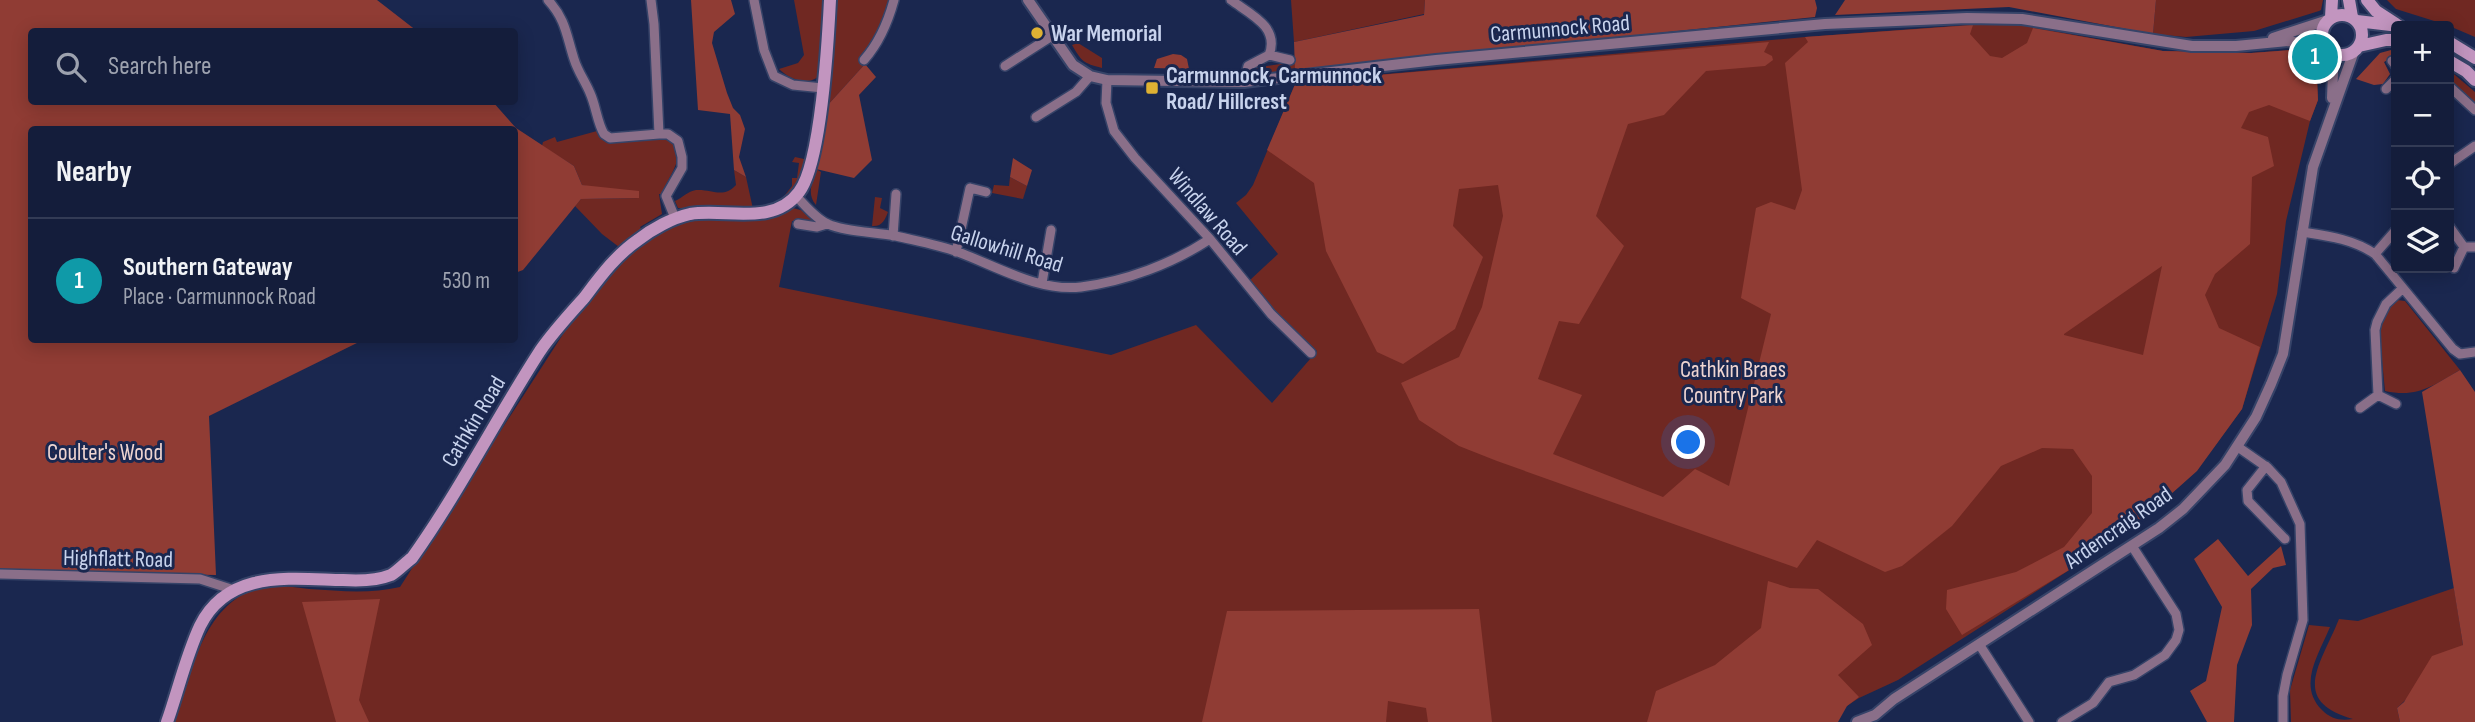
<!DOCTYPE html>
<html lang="en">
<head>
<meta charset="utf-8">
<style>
	:root { --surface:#141d3b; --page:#212a46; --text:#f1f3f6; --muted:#9da2af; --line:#333b55; --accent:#0f766e }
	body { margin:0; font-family:"Sofia Sans Condensed",sans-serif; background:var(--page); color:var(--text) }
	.controls { position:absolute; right:21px; top:21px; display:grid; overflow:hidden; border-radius:7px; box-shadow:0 4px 18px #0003 }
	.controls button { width:63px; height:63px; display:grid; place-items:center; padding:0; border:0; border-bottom:2px solid var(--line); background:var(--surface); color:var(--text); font:35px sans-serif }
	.you { position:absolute; left:1689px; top:443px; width:24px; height:24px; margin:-18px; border:5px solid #fff; border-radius:50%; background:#1a73e8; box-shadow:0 0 0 10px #1a73e833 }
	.badge { display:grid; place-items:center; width:46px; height:46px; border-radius:50%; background:var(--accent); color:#fff; font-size:23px; font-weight:700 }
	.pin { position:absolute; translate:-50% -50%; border:4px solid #fff; box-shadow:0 2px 7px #0006 }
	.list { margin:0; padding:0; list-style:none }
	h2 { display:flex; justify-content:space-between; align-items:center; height:91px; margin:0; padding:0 28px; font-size:30px }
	h2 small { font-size:23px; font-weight:400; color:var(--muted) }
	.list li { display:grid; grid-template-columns:46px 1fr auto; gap:21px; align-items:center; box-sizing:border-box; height:126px; padding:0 28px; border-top:2px solid var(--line) }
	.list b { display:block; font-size:26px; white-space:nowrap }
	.list p { margin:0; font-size:23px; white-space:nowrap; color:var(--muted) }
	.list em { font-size:23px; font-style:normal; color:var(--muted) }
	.icon { flex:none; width:38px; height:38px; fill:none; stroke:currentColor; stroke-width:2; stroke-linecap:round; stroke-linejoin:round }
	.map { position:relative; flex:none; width:2475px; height:722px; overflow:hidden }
	.search { position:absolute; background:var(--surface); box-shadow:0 4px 18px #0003; left:28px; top:28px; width:490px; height:77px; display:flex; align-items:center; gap:18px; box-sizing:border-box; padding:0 24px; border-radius:7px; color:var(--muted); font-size:26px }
	.panel { position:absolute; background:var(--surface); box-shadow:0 4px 18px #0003; left:28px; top:126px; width:490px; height:217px; border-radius:7px }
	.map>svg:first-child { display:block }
	.green { fill:#702822 }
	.forest { fill:#903c34; fill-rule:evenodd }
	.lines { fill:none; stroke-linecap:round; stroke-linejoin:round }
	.minor-casing { stroke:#364368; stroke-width:12 }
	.tertiary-casing { stroke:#364368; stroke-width:14 }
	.secondary-casing { stroke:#364368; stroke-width:16 }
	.minor { stroke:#8a6f89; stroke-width:9 }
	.tertiary { stroke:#8a6f89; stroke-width:10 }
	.secondary { stroke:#c295bf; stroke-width:12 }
	.poi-dot { fill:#deb133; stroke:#1a274f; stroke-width:2.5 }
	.labels { text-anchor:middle; stroke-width:6; stroke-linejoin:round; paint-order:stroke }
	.street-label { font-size:23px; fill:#c8d3ed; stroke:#1a274f }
	.poi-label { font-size:23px; font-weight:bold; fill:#c8d3ed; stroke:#1a274f; text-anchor:start }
	.park-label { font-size:23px; fill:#efd5d1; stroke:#1a274f }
</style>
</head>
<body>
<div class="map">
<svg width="2475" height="722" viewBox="0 0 2475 722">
	<rect width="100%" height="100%" fill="#1a274f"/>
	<path class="green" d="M 794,0 L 825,0 L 820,75 C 809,87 789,79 779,69 L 798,63 L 804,55 Z
		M 835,0 L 891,0 L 865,64 L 826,107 Z
		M 1291,0 L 1425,0 L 1424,14 L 1294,42 Z
		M 2156,0 L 2323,0 L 2321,10 L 2319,11 L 2254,31 L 2186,37 L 2153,34 Z
		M 2387,0 L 2475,0 L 2475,37 L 2447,25 L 2396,9 Z
		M 2014,24 L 2163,51 L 2251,53 L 2290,50 L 2307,58 L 2317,78 L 2318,100 L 2310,121 L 2286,221 L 2277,294 L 2242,409 L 2197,470 L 2151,512 L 2074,567 L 1898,680 L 1859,698 L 1822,722 L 175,722 C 191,671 206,592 271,586 C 283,585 297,588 309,589 C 340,591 370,594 400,587 L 574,317 L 622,262 L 657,233 L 694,219 L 758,219 L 778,216 L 793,208 L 804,211 L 816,222 L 792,221 L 779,287 L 1111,355 L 1196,325 L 1272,403 L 1317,351 L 1281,319 L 1249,281 L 1278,254 L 1236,203 L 1246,195 L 1253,185 L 1296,82 L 1805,37 L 1968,25 Z
		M 1078,43 L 1102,58 L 1102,68 C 1083,63 1082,62 1072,45 Z
		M 1295,62 L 1295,70 L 1252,74 L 1253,68 Z
		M 2449,70 L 2475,92 L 2475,107 L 2449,81 Z
		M 597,131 L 601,139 L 610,142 L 664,139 C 695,146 666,179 662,194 L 659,194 L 662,214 L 640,227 L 642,230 L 619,247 L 602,234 L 575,206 L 581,199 L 639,198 L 582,185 L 574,166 L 542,146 L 543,142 L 555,137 L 557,142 Z
		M 795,157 L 804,159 L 806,164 C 798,188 793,195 770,206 L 782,199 L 792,186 L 792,178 L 797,178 L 799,163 L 792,162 Z
		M 816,169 L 821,172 L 816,205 C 806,193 813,183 816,169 Z
		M 734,170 L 746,177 L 753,209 L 678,208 L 675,201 C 682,198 688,191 696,190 C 713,189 723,199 736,185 Z
		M 1010,177 L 1027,186 L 1023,199 L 992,193 L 994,185 L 1009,186 Z
		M 875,197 L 882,198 L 880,208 L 888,212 C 885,220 882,227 872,226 Z
		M 2397,300 L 2405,301 L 2460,370 C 2432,386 2418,398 2385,391 L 2379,329 L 2384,313 Z
		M 2454,588 L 2463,645 L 2397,708 L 2400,722 L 2291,722 L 2290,690 L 2309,625 L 2330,627 C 2319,654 2297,685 2322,710 C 2331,719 2340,721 2353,719 C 2289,701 2321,664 2339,619 L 2358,621 Z"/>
	<path class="forest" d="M 0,0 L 377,0 L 417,31 L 32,32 L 32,102 L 493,102 L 516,128 L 574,166 L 582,185 L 639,191 L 639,198 L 581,199 L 523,270 L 515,273 L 514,130 L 32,130 L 32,340 L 363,340 L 209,416 L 216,575 L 0,571 Z
		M 691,0 L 731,0 L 735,14 L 714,32 L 712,43 L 727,93 L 733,108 L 740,115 L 745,129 L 739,157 L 746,177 L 734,170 L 730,114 L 698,110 Z
		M 1425,0 L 1815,0 L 1817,8 L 1815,17 L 1295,70 L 1294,42 L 1424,15 Z
		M 1845,0 L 2156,0 L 2153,34 L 2009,7 L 1835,15 Z
		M 1973,25 L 1970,34 L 1990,56 L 2002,58 L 2027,43 L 2033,28 L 2163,51 L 2251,53 L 2290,50 L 2307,58 L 2317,78 L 2318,100 L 2310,121 L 2269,105 L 2249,112 L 2241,128 L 2268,137 L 2274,166 L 2252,177 L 2250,244 L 2215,274 L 2205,295 L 2219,328 L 2260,347 L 2242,409 L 2197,471 L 2151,512 L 2074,567 L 1962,635 L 1946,609 L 1947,590 L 2016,572 L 2064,547 L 2092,513 L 2092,476 L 2073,449 L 2042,448 L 2001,466 L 1952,526 L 1902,566 L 1885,572 L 1817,540 L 1797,568 L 1497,461 L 1459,446 L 1419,420 L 1401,383 L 1459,357 L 1482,307 L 1503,216 L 1498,185 L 1459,189 L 1453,226 L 1483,257 L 1455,329 L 1403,364 L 1377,352 L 1326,251 L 1314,183 L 1267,150 L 1296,82 L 1769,42 L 1764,52 L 1772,56 L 1773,60 L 1765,66 L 1706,71 L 1664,115 L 1628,124 L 1596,216 L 1624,246 L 1579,324 L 1559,321 L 1538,379 L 1582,395 L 1553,454 L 1663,497 L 1695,469 L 1729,486 L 1771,314 L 1741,298 L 1756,208 L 1771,202 L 1795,210 L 1802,190 L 1785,63 L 1808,42 L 1805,37 ZM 2162,266 L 2143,355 L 2064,335 L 2064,334 Z
		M 2391,50 L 2396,50 L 2396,58 L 2393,57 L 2384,62 L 2390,74 L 2383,84 L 2374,85 L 2356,79 L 2380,53 Z
		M 1173,54 L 1181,55 L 1187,59 L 1189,69 L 1154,68 L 1157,59 Z
		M 865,64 L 876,77 L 859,95 L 872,160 L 854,178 L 816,169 L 826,107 Z
		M 1013,158 L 1032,170 L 1027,186 L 1010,177 Z
		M 2460,370 L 2475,392 L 2475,722 L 2400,722 L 2397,708 L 2404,702 L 2432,656 L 2463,645 L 2422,392 Z
		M 2218,539 L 2248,576 L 2281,546 L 2286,565 L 2273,568 L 2251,589 L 2252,625 L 2237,665 L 2234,722 L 2207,722 L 2190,691 L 2206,681 L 2222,607 L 2194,559 Z
		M 1768,581 L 1790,588 L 1818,589 L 1863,624 L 1872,645 L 1838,675 L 1859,697 L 1847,706 L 1838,722 L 1647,722 L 1656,691 L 1715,665 L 1761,628 Z
		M 380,599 L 359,700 L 369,722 L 336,722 L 302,602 Z
		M 1479,609 L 1492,722 L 1428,722 L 1426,708 L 1388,701 L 1386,722 L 1202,722 L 1227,611 Z"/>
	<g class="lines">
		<defs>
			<path id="minor" d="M 548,0 C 566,20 566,34 574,59 C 578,72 585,81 590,93 C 596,106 597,122 604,134 L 610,138 L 659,134 L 668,134 L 678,141 L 682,157 L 682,168 L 666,196 L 675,218
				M 651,0 L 654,24 L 659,134
				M 754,0 L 764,50 L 774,76 L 793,85 L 823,88
				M 1231,0 C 1250,14 1280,27 1269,55 L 1248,66 L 1244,82
				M 1269,55 L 1290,60
				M 864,60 C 879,43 888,22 894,0
				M 2392,61 L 2396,66
				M 1005,66 L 1052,36
				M 1107,80 L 1106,103 L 1114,131 L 1135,158 L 1210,239 L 1271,314 L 1311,353
				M 2449,86 L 2475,110
				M 2386,89 L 2396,79
				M 1036,117 L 1076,92 L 1090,76
				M 2449,164 L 2475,146
				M 796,196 C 805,205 816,219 828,224 C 845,232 877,232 896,236 C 917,241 939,245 958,252 C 996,266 1039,292 1081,287 C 1126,281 1172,264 1210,239
				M 798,224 L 817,227 L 827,224
				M 2449,226 L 2464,247 L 2454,268
				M 2302,232 C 2328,236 2353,239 2375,254 L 2453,349 L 2460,354 L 2475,352
				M 893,236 L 896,194
				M 2464,247 L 2475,247
				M 956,252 L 970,188 L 986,192
				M 2375,254 L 2396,230
				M 1042,283 L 1051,230
				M 2396,404 L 2378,395 L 2375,330 L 2377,322 L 2386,304 L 2403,288
				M 2360,408 L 2378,395
				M 2238,447 L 2268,468 L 2281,482 L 2300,524 L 2303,620 L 2287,675 L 2283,696 L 2283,722
				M 2266,466 L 2247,490 L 2248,501 L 2285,539
				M 0,574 L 200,579 L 234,590
				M 1979,644 L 2029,722
				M 2062,722 L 2093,703 L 2109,682 L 2134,675 L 2165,655 L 2176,640 L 2179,630 L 2176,614 L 2132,546"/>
			<path id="tertiary" d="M 1028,0 L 1073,65 L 1090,76 L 1107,80 L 1244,82 L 1436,60 L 1825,24 L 1967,18 L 2022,19 L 2192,46 L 2236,46 L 2288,41 L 2327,48
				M 2273,38 L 2328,20
				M 2329,50 L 2333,73 L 2332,98
				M 1857,722 L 1875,715 L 1894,699 L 2159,528 L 2183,509 L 2225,465 L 2256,417 L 2271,384 L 2283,354 L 2313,167 L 2354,51"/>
			<path id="secondary" d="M 2349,0 L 2352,17
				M 2367,0 L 2376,11 L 2396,24
				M2322 35a20 20 0 1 1 40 0a20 20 0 1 1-40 0Z
				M 2331,17 L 2332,0
				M 2357,21 L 2399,26
				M 2449,42 L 2475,58
				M 2359,46 L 2386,40 L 2396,40
				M 2449,61 L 2466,71 L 2475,80
				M 167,722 C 178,691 186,656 200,626 C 228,569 291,579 343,580 C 359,581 376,581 391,575 C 398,571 405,563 412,558 C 459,492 496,419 540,351 C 553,332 569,315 584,298 C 600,277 616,255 638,240 C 652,229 672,218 690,214 C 726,208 773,227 799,192 C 821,164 828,40 830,0"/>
		</defs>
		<use href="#minor" class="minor-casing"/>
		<use href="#tertiary" class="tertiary-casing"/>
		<use href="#secondary" class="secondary-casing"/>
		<use href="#minor" class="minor"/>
		<use href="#tertiary" class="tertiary"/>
		<use href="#secondary" class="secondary"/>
	</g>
	<g class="poi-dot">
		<circle cx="1037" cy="33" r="7"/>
		<rect x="1145" y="81" width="14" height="14" rx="3.5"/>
	</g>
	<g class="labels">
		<g class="street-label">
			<text transform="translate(1560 28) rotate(-5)" y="8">Carmunnock Road</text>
			<text transform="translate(1208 211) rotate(49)" y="8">Windlaw Road</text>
			<text transform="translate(1007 248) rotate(17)" y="8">Gallowhill Road</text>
			<text transform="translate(473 421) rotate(-59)" y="8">Cathkin Road</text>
			<text transform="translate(2118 527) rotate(-35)" y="8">Ardencraig Road</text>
			<text transform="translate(118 558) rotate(1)" y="8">Highflatt Road</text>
		</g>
		<g class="poi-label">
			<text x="1051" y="41">War Memorial</text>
			<text x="1166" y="83">Carmunnock, Carmunnock<tspan x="1166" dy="26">Road/ Hillcrest</tspan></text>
		</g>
		<g class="park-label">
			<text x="1733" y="377">Cathkin Braes<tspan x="1733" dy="26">Country Park</tspan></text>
			<text x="105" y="460">Coulter's Wood</text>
		</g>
	</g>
</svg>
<div class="controls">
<button>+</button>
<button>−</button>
<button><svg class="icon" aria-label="locate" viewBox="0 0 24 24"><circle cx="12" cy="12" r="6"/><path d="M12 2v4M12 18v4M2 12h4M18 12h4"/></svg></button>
<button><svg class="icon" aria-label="layers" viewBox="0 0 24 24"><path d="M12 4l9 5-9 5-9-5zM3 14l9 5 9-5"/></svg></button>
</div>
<div class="you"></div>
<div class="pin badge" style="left:2315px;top:57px;background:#0f9aa8">1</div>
<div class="search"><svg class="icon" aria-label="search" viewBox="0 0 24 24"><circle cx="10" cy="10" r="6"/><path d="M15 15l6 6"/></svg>Search here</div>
<section class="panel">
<h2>Nearby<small></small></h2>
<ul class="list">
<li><span class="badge" style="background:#0f9aa8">1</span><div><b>Southern Gateway</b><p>Place · Carmunnock Road</p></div><em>530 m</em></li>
</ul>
</section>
</div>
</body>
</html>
